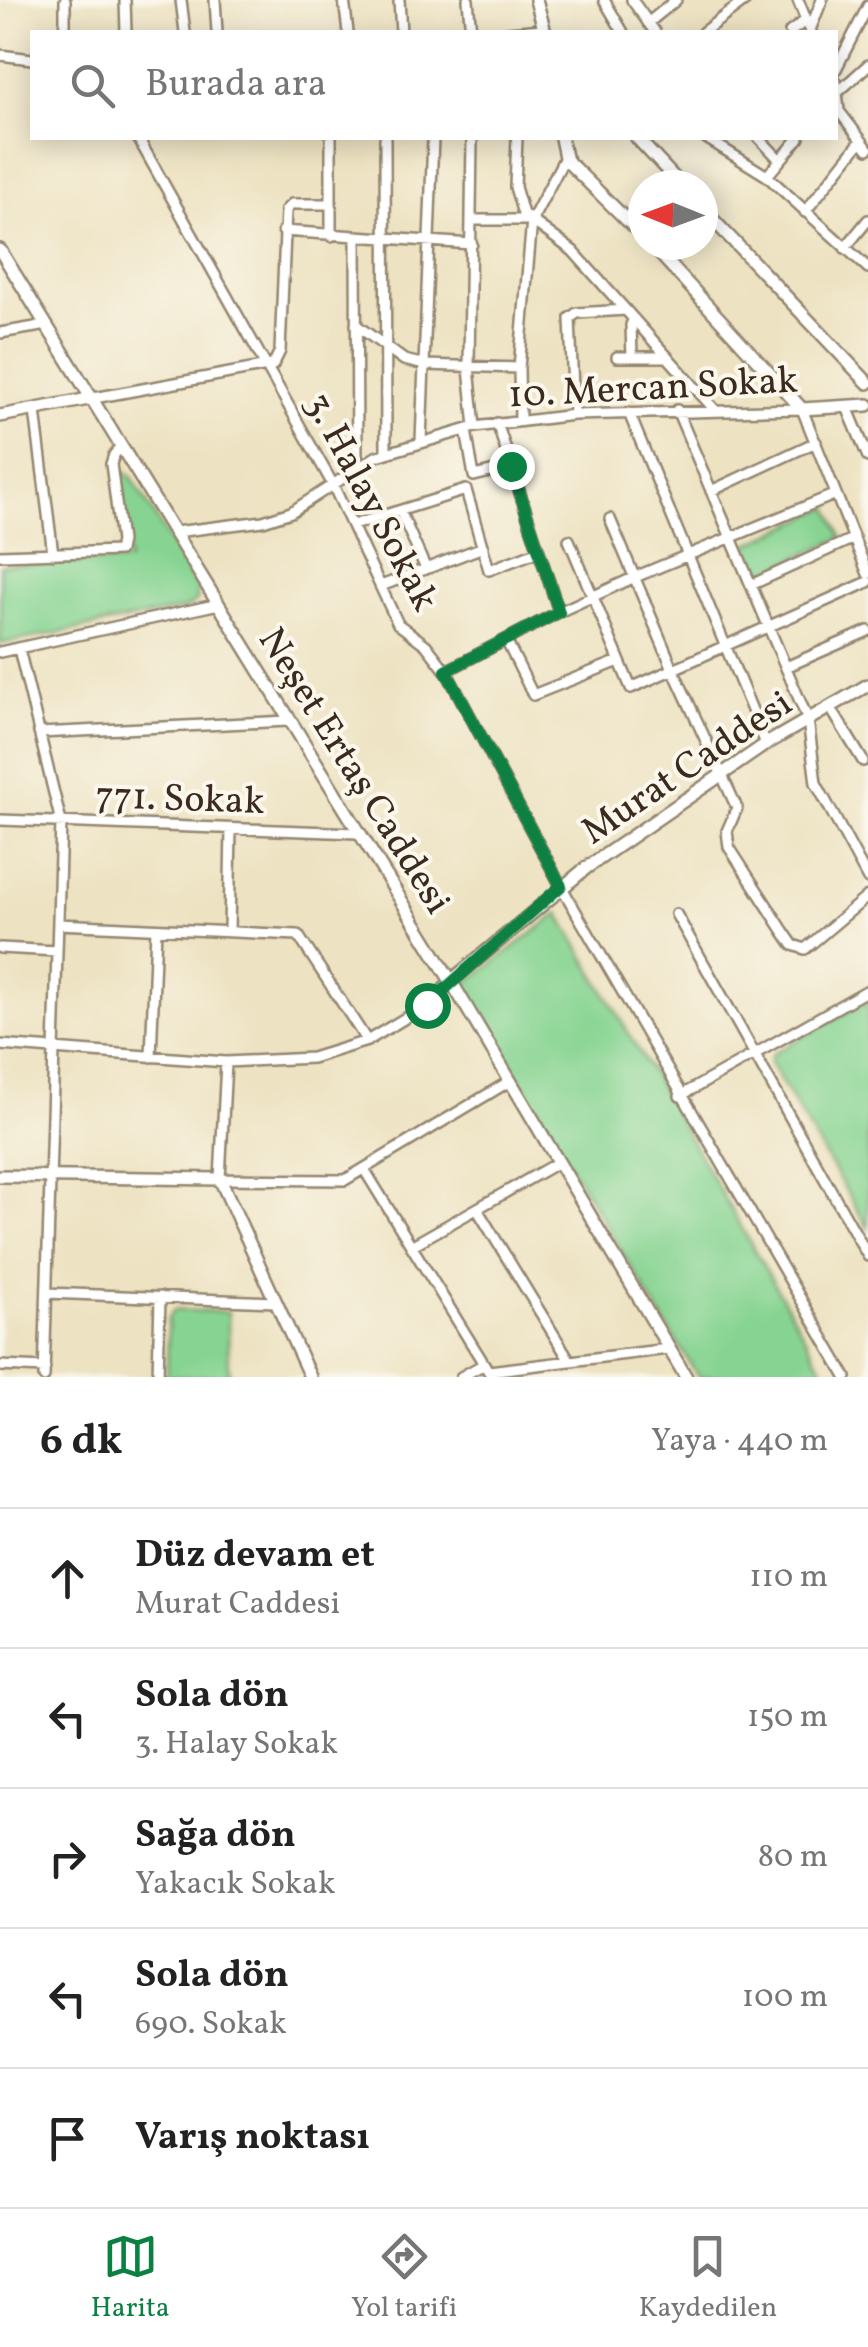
<!DOCTYPE html>
<html lang="tr">
<head>
<meta charset="utf-8">
<style>
	:root { --surface:#fff; --page:#f2f2f2; --text:#222; --muted:#767676; --line:#e0e0e0; --accent:#0b8043 }
	body { margin:0; font-family:Vollkorn,serif; background:var(--page); color:var(--text) }
	.compass { position:absolute; left:628px; top:170px; width:90px; height:90px; border-radius:50%; background:var(--surface); box-shadow:0 5px 25px #0003; rotate:271deg }
	.stop { position:absolute; width:30px; height:30px; margin:-22px; border:8px solid #0b8043; border-radius:50%; background:#fff }
	.stop.end { background:#0b8043; border-color:#fff; box-shadow:0 2px 10px #0008 }
	.list { margin:0; padding:0; list-style:none }
	h2 { display:flex; justify-content:space-between; align-items:center; height:130px; margin:0; padding:0 40px; font-size:42px }
	h2 small { font-size:32px; font-weight:400; color:var(--muted) }
	.list li { display:grid; grid-template-columns:65px 1fr auto; gap:30px; align-items:center; box-sizing:border-box; height:140px; padding:0 40px; border-top:2px solid var(--line) }
	.list b { display:block; font-size:38px; white-space:nowrap }
	.list p { margin:0; font-size:32px; white-space:nowrap; color:var(--muted) }
	.list em { font-size:32px; font-style:normal; color:var(--muted) }
	.icon { flex:none; width:55px; height:55px; fill:none; stroke:currentColor; stroke-width:2; stroke-linecap:round; stroke-linejoin:round }
	.map { position:relative; flex:none; width:868px; height:1377px; overflow:hidden }
	.search { position:absolute; background:var(--surface); box-shadow:0 5px 25px #0003; left:30px; right:30px; top:30px; height:110px; display:flex; align-items:center; gap:25px; box-sizing:border-box; padding:0 35px; border-radius:0px; color:var(--muted); font-size:38px }
	.sheet { height:830px; background:var(--surface) }
	nav { display:flex; justify-content:space-around; align-items:center; box-sizing:border-box; height:140px; border-top:2px solid var(--line); background:var(--surface); font-size:28px; color:var(--muted) }
	nav a { display:grid; justify-items:center; gap:5px }
	nav .on { color:var(--accent) }
	.map>svg:first-child { display:block }
	.park { fill:#87d492; stroke:#617f58; stroke-width:2.5 }
	.lines { fill:none; stroke-linecap:round; stroke-linejoin:round }
	.street-casing { stroke:#948670; stroke-width:14 }
	.secondary-casing { stroke:#948670; stroke-width:16 }
	.street { stroke:#fff; stroke-width:9 }
	.secondary { stroke:#fff; stroke-width:11 }
	.route { stroke:#0b8043; stroke-width:12 }
	.labels { text-anchor:middle; stroke-width:8; stroke-linejoin:round; paint-order:stroke }
	.street-label { font-size:38px; fill:#3b2a1e; stroke:#fbf7ec }
</style>
</head>
<body>
<div class="map">
<svg width="868" height="1377" viewBox="0 0 868 1377">
	<rect width="100%" height="100%" fill="#fbf7ec"/>
	<filter id="ink" filterUnits="userSpaceOnUse"><feTurbulence type="fractalNoise" baseFrequency=".01" numOctaves="2"/><feDisplacementMap in="SourceGraphic" scale="20" xChannelSelector="R" yChannelSelector="G"/><feConvolveMatrix kernelMatrix="1 2 1 2 8 2 1 2 1" color-interpolation-filters="sRGB"/></filter>
	<filter id="wash" filterUnits="userSpaceOnUse"><feTurbulence type="fractalNoise" baseFrequency=".0048" numOctaves="4" result="noise"/><feDisplacementMap in="SourceGraphic" scale="40" xChannelSelector="R" yChannelSelector="G"/><feGaussianBlur stdDeviation="2.25" result="paint"/><feColorMatrix in="noise" values="0 0 0 0 0 0 0 0 0 0 0 0 0 0 0 0 0 1.4 0 .05"/><feComposite in="paint" operator="in"/></filter>
	<g filter="url(#wash)">
		<rect width="100%" height="100%" fill="#ede2c1"/>
		<path class="park" d="M 121,471 L 131,476 L 198,589 L 197,601 L 185,609 L 0,644 L 0,565 L 128,561 Z
			M 829,507 L 842,538 L 759,575 L 747,545 Z
			M 559,913 L 828,1377 L 698,1377 L 461,987 Z
			M 868,1001 L 868,1228 L 770,1063 L 772,1054 Z
			M 174,1310 L 228,1312 L 229,1377 L 167,1377 L 168,1318 Z"/>
	</g>
	<g filter="url(#ink)">
		<g class="lines">
			<defs>
				<path id="street" d="M 65,0 L 65,32
					M 125,0 L 126,32
					M 181,0 L 185,32
					M 215,0 L 217,32
					M 344,0 L 348,32
					M 399,0 L 401,32
					M 468,0 L 471,32
					M 604,0 L 623,32
					M 632,0 L 655,32
					M 798,0 L 811,32
					M 648,23 L 676,0
					M 810,30 L 822,0
					M 508,32 L 542,29
					M 703,32 L 746,0
					M 790,32 L 805,21
					M 0,55 L 32,59
					M 836,69 L 868,6
					M 836,82 L 839,111 L 868,149
					M 837,93 L 868,65
					M 138,138 L 332,483 L 398,624 L 426,645 L 446,671 L 561,886 L 846,1377
					M 385,138 L 386,453
					M 472,138 L 469,368 L 475,427
					M 517,138 L 515,187 L 523,214 L 573,251 L 715,410
					M 706,138 L 767,176 L 868,268
					M 759,138 L 780,160
					M 767,176 L 799,138
					M 805,212 L 861,141
					M 473,220 L 532,220
					M 283,231 L 472,244
					M 331,236 L 331,138
					M 356,238 L 357,467
					M 845,248 L 868,220
					M 356,325 L 404,360 L 425,365 L 519,368
					M 0,333 L 47,325
					M 617,357 L 668,357
					M 632,357 L 631,325 L 634,319
					M 94,398 L 273,365 L 280,351 L 286,210 L 292,204 L 331,204
					M 847,407 L 868,457
					M 677,410 L 808,720 L 816,783 L 868,879
					M 35,411 L 53,554
					M 629,413 L 766,744
					M 574,415 L 570,318 L 577,313 L 626,310
					M 520,421 L 519,368 L 532,220 L 565,157
					M 497,423 L 559,612
					M 466,430 L 474,476 L 511,467
					M 421,441 L 433,138
					M 711,491 L 816,442
					M 400,511 L 426,569
					M 610,519 L 673,669 L 737,808 L 727,831 L 729,847 L 784,932 L 793,945 L 805,949 L 868,896
					M 353,525 L 466,490 L 489,570 L 539,551
					M 175,532 L 263,521 L 291,512 L 377,456 L 475,427 L 574,415 L 802,409 L 868,574
					M 569,540 L 631,688 L 868,582
					M 0,555 L 119,551 L 121,541 L 111,464 L 114,455 L 121,446
					M 751,585 L 854,538
					M 381,586 L 483,547
					M 506,640 L 533,695 L 619,661
					M 19,649 L 61,822 L 44,1377
					M 0,652 L 219,604
					M 786,667 L 868,631
					M 446,671 L 559,612 L 635,577 L 836,494
					M 830,707 L 863,761
					M 39,733 L 288,721
					M 0,820 L 357,833
					M 676,914 L 868,1256
					M 58,924 L 298,935 L 367,1041
					M 229,931 L 231,829
					M 0,948 L 57,951
					M 0,1045 L 226,1062 L 312,1058 L 367,1041 L 427,1005 L 451,981
					M 151,1057 L 156,929
					M 226,1062 L 220,1179 L 345,1180 L 510,1081
					M 680,1096 L 868,990
					M 364,1169 L 492,1377
					M 477,1209 L 570,1361
					M 411,1246 L 557,1163
					M 47,1293 L 275,1302
					M 0,1366 L 45,1368
					M 489,1371 L 668,1349
					M 158,1377 L 160,1297
					M 461,1377 L 484,1364"/>
				<path id="secondary" d="M 536,0 L 545,32
					M 561,138 L 565,157 L 570,164 L 643,236
					M 637,138 L 681,185
					M 703,209 L 868,383
					M 652,245 L 802,409 L 868,405
					M 0,250 L 451,981 L 686,1377
					M 0,416 L 94,398
					M 451,981 L 586,868 L 766,744 L 868,685
					M 0,1176 L 220,1179 L 310,1377"/>
			</defs>
			<use href="#street" class="street-casing"/>
			<use href="#secondary" class="secondary-casing"/>
			<use href="#street" class="street"/>
			<use href="#secondary" class="secondary"/>
		</g>
	</g>
	<g class="lines" filter="url(#ink)">
		<path class="route" d="M 427,1005 L 561,886 L 446,671 L 559,612 L 511,466"/>
	</g>
	<g class="labels">
		<g class="street-label">
			<text transform="translate(653 386) rotate(-3)" y="13">10. Mercan Sokak</text>
			<text transform="translate(373 501) rotate(62)" y="13">3. Halay Sokak</text>
			<text transform="translate(686 766) rotate(-34)" y="13">Murat Caddesi</text>
			<text transform="translate(356 770) rotate(58)" y="13">Neşet Ertaş Caddesi</text>
			<text transform="translate(180 797) rotate(2)" y="13">771. Sokak</text>
		</g>
	</g>
</svg>
<svg class="compass" viewBox="-18 -18 36 36"><path d="M0-13l5 13h-10z" fill="#e53935"/><path d="M0 13l5-13h-10z" fill="#767676"/></svg>
<div class="stop" style="left:427px;top:1005px"></div>
<div class="stop end" style="left:511px;top:466px"></div>
<div class="search"><svg class="icon" aria-label="search" viewBox="0 0 24 24"><circle cx="10" cy="10" r="6"/><path d="M15 15l6 6"/></svg>Burada ara</div>
</div>
<section class="sheet">
<h2>6 dk<small>Yaya · 440 m</small></h2>
<ul class="list">
<li><svg class="icon" aria-label="ahead" viewBox="0 0 24 24"><path d="M12 20V5M6 11l6-6 6 6"/></svg><div><b>Düz devam et</b><p>Murat Caddesi</p></div><em>110 m</em></li>
<li><svg class="icon" aria-label="left" viewBox="0 0 24 24"><path d="M17 20v-9H6M10 6l-5 5 5 5"/></svg><div><b>Sola dön</b><p>3. Halay Sokak</p></div><em>150 m</em></li>
<li><svg class="icon" aria-label="right" viewBox="0 0 24 24"><path d="M7 20v-9h11M14 6l5 5-5 5"/></svg><div><b>Sağa dön</b><p>Yakacık Sokak</p></div><em>80 m</em></li>
<li><svg class="icon" aria-label="left" viewBox="0 0 24 24"><path d="M17 20v-9H6M10 6l-5 5 5 5"/></svg><div><b>Sola dön</b><p>690. Sokak</p></div><em>100 m</em></li>
<li><svg class="icon" aria-label="arrive" viewBox="0 0 24 24"><path d="M6 21V4h12l-3 4 3 4H6"/></svg><div><b>Varış noktası</b></div></li>
</ul>
</section>
<nav>
<a class="on"><svg class="icon" aria-label="map" viewBox="0 0 24 24"><path d="M3 6l6-2 6 2 6-2v14l-6 2-6-2-6 2zM9 4v14M15 6v14"/></svg>Harita</a>
<a><svg class="icon" aria-label="directions" viewBox="0 0 24 24"><path d="M12 3l9 9-9 9-9-9zM9 14v-3h6M13 9l2 2-2 2"/></svg>Yol tarifi</a>
<a><svg class="icon" aria-label="saved" viewBox="0 0 24 24"><path d="M7 4h10v16l-5-4-5 4z"/></svg>Kaydedilen</a>
</nav>
</body>
</html>
